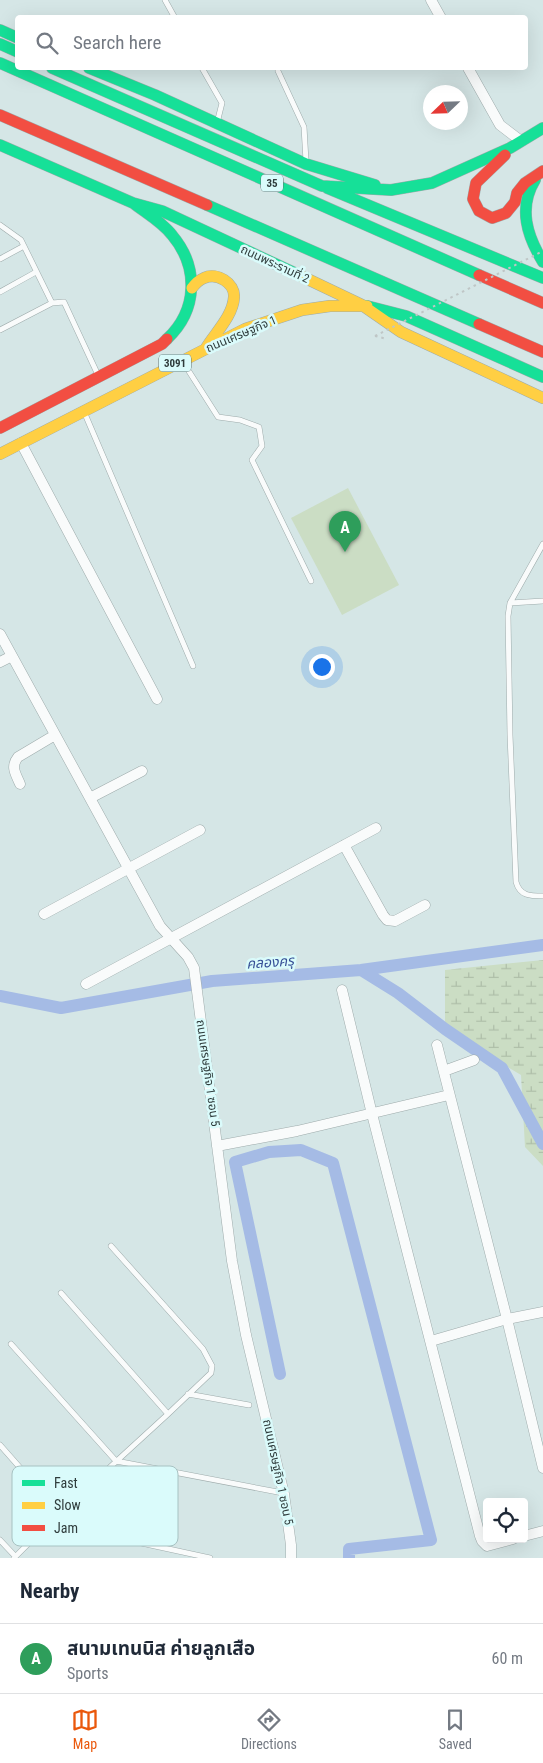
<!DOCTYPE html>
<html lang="en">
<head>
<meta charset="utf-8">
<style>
	:root { --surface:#fff; --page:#f6f6f7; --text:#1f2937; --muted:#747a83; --line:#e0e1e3; --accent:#ea580c }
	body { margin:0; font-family:"Roboto Condensed","Noto Sans Thai",sans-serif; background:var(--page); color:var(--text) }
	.controls { position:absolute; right:15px; bottom:15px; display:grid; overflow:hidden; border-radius:5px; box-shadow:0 5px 20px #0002 }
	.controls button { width:45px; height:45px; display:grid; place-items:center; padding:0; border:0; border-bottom:1px solid var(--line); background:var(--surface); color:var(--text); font:25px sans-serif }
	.compass { position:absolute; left:423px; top:85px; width:45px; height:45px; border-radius:50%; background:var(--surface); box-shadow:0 5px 20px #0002; rotate:247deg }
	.you { position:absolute; left:321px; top:666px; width:18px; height:18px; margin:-12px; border:4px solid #fff; border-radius:50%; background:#1a73e8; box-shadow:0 0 0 8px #1a73e833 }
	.badge { display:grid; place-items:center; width:32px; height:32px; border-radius:50%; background:var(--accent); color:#fff; font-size:16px; font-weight:700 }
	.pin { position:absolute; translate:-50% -41px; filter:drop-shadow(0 1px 2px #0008) }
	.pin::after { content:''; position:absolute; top:26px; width:18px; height:15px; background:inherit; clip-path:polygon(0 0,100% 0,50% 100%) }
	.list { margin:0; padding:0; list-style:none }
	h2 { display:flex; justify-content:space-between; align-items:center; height:65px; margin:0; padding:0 20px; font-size:21px }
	h2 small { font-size:16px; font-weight:400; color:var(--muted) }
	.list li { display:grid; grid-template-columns:32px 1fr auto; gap:15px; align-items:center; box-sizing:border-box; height:70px; padding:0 20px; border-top:1px solid var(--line) }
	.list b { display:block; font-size:19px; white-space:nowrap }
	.list p { margin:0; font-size:16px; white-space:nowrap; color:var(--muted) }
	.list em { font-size:16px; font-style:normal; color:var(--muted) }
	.icon { flex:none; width:28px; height:28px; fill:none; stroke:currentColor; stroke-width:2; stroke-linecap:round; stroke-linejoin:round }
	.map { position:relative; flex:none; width:543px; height:1558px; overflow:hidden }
	.search { position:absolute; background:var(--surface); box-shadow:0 5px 20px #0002; left:15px; right:15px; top:15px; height:55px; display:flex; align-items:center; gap:12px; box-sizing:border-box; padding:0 18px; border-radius:5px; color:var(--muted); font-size:19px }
	.sheet { height:135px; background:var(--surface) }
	nav { display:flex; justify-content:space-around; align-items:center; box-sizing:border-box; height:70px; border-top:1px solid var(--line); background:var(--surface); font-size:14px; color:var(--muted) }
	nav a { display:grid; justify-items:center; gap:2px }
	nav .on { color:var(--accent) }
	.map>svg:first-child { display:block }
	.green { fill:#cbddc4 }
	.wetland { fill:url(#wetland-marsh) }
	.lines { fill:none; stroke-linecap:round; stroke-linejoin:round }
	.canal { stroke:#a5bbe5; stroke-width:12 }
	.lane-casing { stroke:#9eabab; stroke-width:6 }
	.street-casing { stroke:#9eabab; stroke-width:11 }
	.fast-casing { stroke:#9eabab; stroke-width:12 }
	.slow-casing { stroke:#9eabab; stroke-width:12 }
	.jam-casing { stroke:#9eabab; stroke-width:12 }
	.path { stroke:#bfc6c6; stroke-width:2; stroke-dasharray:2.5 4; stroke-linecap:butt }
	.lane { stroke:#f9fbfb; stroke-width:5 }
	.street { stroke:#f9fbfb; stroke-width:10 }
	.fast { stroke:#16e098; stroke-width:11 }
	.slow { stroke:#ffcf43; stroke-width:11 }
	.jam { stroke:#f24e42; stroke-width:11 }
	.path-bridge { stroke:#bfc6c6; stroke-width:2; stroke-dasharray:2.5 4; stroke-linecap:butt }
	.labels { text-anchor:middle; stroke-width:5; stroke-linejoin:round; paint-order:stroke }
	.shield { fill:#dafbfb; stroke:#627575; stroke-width:1 }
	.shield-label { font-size:11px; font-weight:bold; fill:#2f3c3c }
	.street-label { font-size:12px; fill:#2f3c3c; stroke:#dafbfb }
	.water-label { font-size:14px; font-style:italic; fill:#364f96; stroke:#dafbfb }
	.key { fill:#dafbfb; stroke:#a7c2c2; stroke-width:1 }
	.key-label { font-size:14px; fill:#2f3c3c }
</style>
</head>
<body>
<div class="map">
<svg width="543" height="1558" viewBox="0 0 543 1558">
	<defs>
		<pattern id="wetland-marsh" width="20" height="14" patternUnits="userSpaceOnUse" patternTransform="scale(1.25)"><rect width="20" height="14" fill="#cbddc4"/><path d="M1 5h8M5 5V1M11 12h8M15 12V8" fill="none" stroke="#afbfa9"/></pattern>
	</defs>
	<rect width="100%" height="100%" fill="#d5e6e6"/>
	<path class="green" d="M 348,488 L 399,585 L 342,615 L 291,518 Z"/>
	<path class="wetland" d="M 543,960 L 543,1166 L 525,1147 L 521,1075 L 445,1029 L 445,970 Z"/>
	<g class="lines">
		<path class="canal" d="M 361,970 L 398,993 L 445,1029 L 502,1068 L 543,1144
			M 0,996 L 61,1008 L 212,981 L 361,970 L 543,945
			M 280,1374 L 235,1162 L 269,1152 L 301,1150 L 333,1163 L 431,1540 L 349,1549 L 349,1558"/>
		<defs>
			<path id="lane" d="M 165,0 L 175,18
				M 202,68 L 222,103 L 217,123
				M 278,71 L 304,127 L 306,161
				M 0,225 L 21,240 L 52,303 L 0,330
				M 0,259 L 24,246
				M 0,292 L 36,272
				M 52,303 L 64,302 L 98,375
				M 183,362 L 218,417 L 240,420 L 259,427 L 262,446 L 252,460 L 311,581
				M 85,414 L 193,666
				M 543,544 L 510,603 L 508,616 L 510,735 L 516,882 C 520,896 530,896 543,896
				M 510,603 L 543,601
				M 61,1293 L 168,1414
				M 11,1344 L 116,1461 L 283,1493
				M 188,1394 L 249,1405
				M 0,1445 L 60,1513
				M 49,1523 L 210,1558
				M 0,1540 L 15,1556
				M 14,1558 L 49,1523 L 168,1414 L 211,1373 L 212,1366 L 203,1349 L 111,1246"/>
			<path id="street" d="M 431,0 L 441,18
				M 468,68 L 500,125 L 521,141
				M 21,443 L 157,699
				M 0,634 L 160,926 L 188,957 L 194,968 L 232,1261 L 246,1335 L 284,1494 L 291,1545 L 291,1558
				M 0,662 L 12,656
				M 20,784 C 16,774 10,767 18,757 L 55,735
				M 90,798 L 142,771
				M 344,845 L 383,915 L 387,920 L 395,921 L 425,905
				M 44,914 L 200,830
				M 86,984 L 376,828
				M 342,990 L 372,1114 L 480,1536 L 482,1541 L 487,1546 L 513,1539
				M 437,1045 L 507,1319 L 543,1468
				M 444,1071 L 474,1060
				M 217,1146 L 297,1131 L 449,1095
				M 431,1341 L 507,1319 L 543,1312
				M 524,1536 L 543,1531"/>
			<path id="fast" d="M 0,30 L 18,38
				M 0,44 L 18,52
				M 0,63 L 479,275
				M 52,68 L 322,186 L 391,190 L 432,183 L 510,148 L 543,128
				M 89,68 L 155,95 L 306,164 L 375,185
				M 0,145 L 133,203 L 162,211 L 299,275
				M 535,180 C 518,208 527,236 543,262
				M 327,188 L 543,278
				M 133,203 C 146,213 162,222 172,235 C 199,267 198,310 167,339
				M 207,205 L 479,324
				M 367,306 L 406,316 L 543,377"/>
			<path id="slow" d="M 299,275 L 362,305 L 401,332 L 543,398
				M 192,288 C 195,284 199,280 204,278 C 217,272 235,283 234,297 C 233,316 215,333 206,348
				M 0,454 L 245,329 L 302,310 L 330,306 L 367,306"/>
			<path id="jam" d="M 0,115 L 207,205
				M 505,155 L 476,183 L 473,199 L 479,211 L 492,218 L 506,213 L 515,202 L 517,193 L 525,183 L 543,171
				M 479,275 L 543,303
				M 479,324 L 543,352
				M 0,428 L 162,344 L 167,339"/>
		</defs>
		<use href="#lane" class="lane-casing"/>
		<use href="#street" class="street-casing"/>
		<use href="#fast" class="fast-casing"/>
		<use href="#slow" class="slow-casing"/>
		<use href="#jam" class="jam-casing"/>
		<path class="path" d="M 375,336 L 387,339"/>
		<use href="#lane" class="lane"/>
		<use href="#street" class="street"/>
		<use href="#fast" class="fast"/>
		<use href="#slow" class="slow"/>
		<use href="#jam" class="jam"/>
		<path class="path-bridge" d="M 375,336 L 543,251"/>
	</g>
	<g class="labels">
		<g class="shield">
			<rect x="261" y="174.5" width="22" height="17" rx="4"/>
			<rect x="159" y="354.5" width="32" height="17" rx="4"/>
		</g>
		<g class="shield-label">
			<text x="272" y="187">35</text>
			<text x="175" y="367">3091</text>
		</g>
		<g class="street-label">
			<text transform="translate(275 264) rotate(25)" y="4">ถนนพระรามที่ 2</text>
			<text transform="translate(241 334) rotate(-23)" y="4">ถนนเศรษฐกิจ 1</text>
			<text transform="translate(208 1073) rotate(82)" y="4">ถนนเศรษฐกิจ 1 ซอน 5</text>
			<text transform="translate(278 1472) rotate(78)" y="4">ถนนเศรษฐกิจ 1 ซอน 5</text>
		</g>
		<g class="water-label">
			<text transform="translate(270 962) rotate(-4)" y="5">คลองครุ</text>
		</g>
	</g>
	<rect x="12" y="1466" width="166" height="80" rx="8" class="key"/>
	<rect x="22" y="1480" width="23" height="6" fill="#16e098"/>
	<rect x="22" y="1502" width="23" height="7" fill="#ffcf43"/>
	<rect x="22" y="1525" width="23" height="6" fill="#f24e42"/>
	<g class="key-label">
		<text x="54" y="1488">Fast</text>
		<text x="54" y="1510">Slow</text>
		<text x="54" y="1533">Jam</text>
	</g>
</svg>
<div class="controls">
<button><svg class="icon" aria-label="locate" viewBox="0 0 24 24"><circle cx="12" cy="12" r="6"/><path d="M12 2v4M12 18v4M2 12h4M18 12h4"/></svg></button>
</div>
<svg class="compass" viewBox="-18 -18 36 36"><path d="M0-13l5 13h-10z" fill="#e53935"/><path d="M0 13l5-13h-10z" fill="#747a83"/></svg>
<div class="you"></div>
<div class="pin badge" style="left:345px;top:552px;background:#2e9e5b">A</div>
<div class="search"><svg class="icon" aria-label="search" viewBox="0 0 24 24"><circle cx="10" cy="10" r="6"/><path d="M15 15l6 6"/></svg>Search here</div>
</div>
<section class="sheet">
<h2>Nearby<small></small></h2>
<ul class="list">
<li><span class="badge" style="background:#2e9e5b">A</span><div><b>สนามเทนนิส ค่ายลูกเสือ</b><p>Sports</p></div><em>60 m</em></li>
</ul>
</section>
<nav>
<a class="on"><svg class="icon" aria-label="map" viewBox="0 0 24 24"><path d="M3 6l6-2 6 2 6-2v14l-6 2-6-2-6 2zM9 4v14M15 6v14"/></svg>Map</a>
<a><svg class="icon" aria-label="directions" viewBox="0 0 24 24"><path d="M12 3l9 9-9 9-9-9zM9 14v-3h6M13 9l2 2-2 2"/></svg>Directions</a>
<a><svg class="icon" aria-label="saved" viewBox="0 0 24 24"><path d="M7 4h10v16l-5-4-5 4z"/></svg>Saved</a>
</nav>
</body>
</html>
